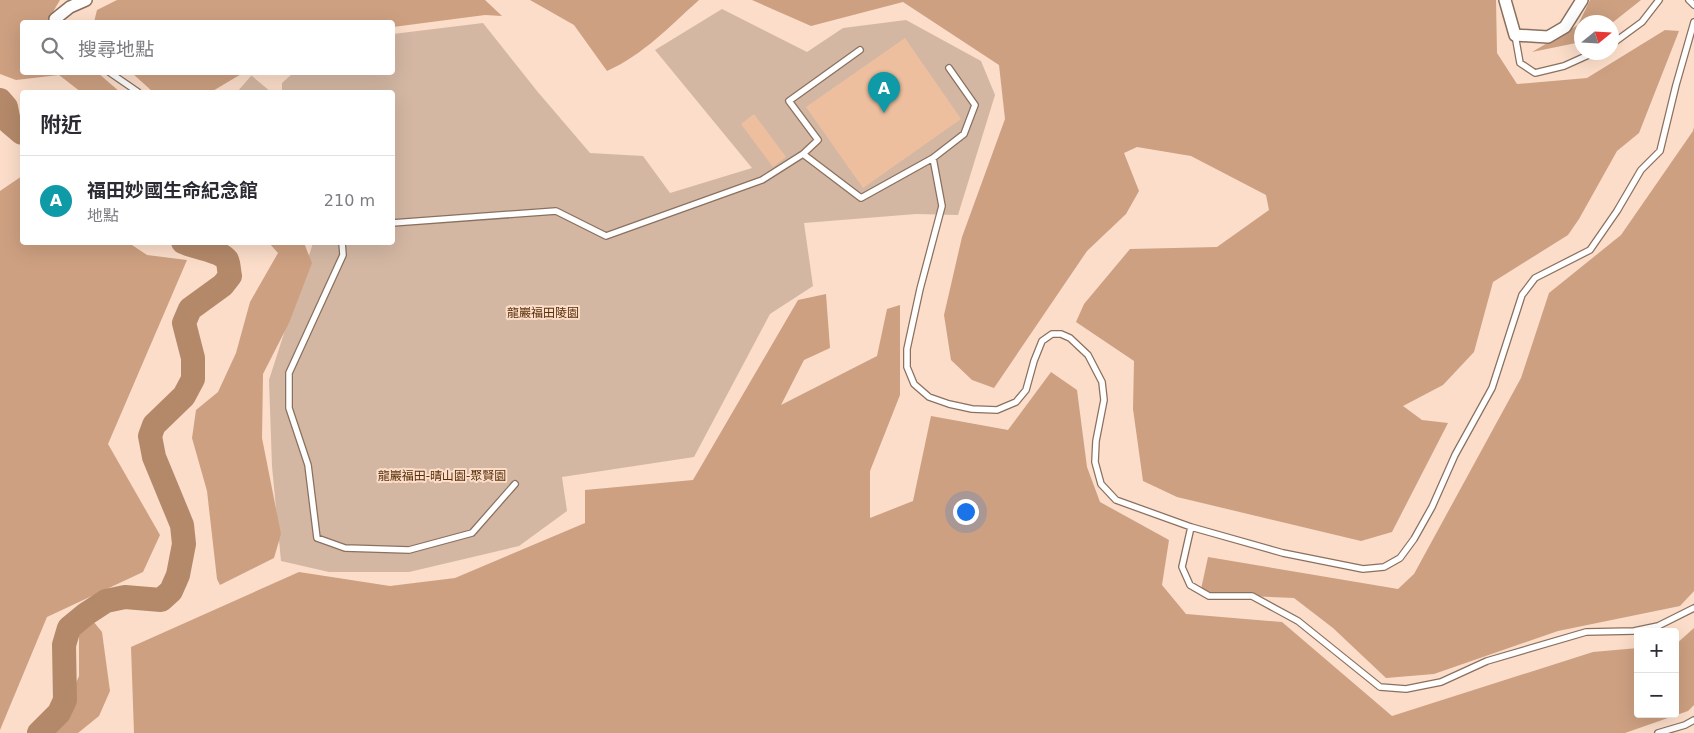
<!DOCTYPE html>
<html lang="zh-TW">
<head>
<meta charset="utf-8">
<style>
	:root { --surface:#fff; --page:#f2f2f3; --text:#2b2b33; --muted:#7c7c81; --line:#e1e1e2; --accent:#4368da }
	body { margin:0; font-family:"DejaVu Sans","Noto Sans TC",sans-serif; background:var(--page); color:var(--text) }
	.controls { position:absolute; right:15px; bottom:15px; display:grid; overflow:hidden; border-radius:5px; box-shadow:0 5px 20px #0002 }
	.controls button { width:45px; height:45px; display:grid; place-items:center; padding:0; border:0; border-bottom:1px solid var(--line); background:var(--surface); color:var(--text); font:25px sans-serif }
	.compass { position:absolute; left:1574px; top:15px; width:45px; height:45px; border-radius:50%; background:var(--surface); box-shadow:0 5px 20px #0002; rotate:72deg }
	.you { position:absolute; left:965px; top:511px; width:18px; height:18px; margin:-12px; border:4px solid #fff; border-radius:50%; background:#1a73e8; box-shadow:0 0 0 8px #1a73e833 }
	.badge { display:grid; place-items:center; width:32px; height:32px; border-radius:50%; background:var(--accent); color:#fff; font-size:16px; font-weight:700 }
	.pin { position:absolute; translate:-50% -41px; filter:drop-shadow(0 1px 2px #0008) }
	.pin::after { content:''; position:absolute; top:26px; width:18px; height:15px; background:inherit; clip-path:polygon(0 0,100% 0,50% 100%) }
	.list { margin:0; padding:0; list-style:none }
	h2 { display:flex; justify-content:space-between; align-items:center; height:65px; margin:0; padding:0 20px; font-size:21px }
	h2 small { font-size:16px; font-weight:400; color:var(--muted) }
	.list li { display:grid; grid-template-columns:32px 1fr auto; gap:15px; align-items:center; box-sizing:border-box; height:90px; padding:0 20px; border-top:1px solid var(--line) }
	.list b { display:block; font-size:19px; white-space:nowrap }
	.list p { margin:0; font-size:16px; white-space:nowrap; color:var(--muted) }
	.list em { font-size:16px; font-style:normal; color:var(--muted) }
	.icon { flex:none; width:28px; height:28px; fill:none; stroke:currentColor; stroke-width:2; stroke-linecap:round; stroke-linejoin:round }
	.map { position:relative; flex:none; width:1694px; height:733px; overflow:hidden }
	.search { position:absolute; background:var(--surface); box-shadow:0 5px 20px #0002; left:20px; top:20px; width:375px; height:55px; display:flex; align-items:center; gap:12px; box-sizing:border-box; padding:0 18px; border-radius:5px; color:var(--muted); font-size:19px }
	.panel { position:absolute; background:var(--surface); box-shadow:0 5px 20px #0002; left:20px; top:90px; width:375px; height:155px; border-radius:5px }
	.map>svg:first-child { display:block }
	.green { fill:#d3b7a3 }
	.forest { fill:#cda081 }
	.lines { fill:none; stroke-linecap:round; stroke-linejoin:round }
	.river { stroke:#b4896a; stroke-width:24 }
	.building { fill:#edbf9f }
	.service-casing { stroke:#8a705e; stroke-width:8 }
	.minor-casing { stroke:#8a705e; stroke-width:14 }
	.service { stroke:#fff; stroke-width:5.5 }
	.minor { stroke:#fff; stroke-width:11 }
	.labels { text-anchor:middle; stroke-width:4; stroke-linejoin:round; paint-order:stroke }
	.park-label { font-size:12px; fill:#592f08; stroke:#fbddc9 }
</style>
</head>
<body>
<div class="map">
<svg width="1694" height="733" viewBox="0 0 1694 733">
	<rect width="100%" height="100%" fill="#fbddc9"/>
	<path class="green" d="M 722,9 L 807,52 L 843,28 L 906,20 L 981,61 L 995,95 L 958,215 L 916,214 L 804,223 L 813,286 L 770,314 L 694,457 L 562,477 L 567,511 L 519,546 L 409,572 L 329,572 L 281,561 L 272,466 L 269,380 L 313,243 L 392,242 L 392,92 L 282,92 L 282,83 L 293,73 L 392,72 L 393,34 L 483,23 L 537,91 L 590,153 L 643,156 L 670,193 L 752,168 L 655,50 Z
		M 251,76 L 252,76 L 271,92 L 237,92 Z"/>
	<path class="forest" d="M 0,0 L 60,0 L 47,22 L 22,22 L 22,72 L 98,73 L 120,92 L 81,92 L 59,75 L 16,80 L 0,74 Z
		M 117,0 L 485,0 L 502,16 L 485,15 L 393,27 L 392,22 L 94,22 L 97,10 Z
		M 530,0 L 699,0 C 670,26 643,55 607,71 L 574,25 Z
		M 752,0 L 1496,0 L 1497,53 L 1517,84 L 1587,78 L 1665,30 L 1679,31 L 1639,133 L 1617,151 L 1579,219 L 1568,235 L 1493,282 L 1474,352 L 1443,385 L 1403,406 L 1422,420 L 1448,423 L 1392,532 L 1361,541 L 1177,497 L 1143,481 L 1133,409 L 1134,361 L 1076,322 L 1084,304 L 1130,249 L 1217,247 L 1269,210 L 1266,195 L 1191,156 L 1137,147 L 1124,153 L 1139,191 L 1126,214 L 1087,251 L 994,388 L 972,380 L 951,360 L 944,315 L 962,237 L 1005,119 L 999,65 L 903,2 L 811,26 Z
		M 1590,0 L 1641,0 L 1612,23 L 1582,22 L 1581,42 L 1532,52 L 1578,25 Z
		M 132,73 L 243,73 L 211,92 L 153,92 Z
		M 1694,127 L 1694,591 L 1680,606 L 1558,631 L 1434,674 L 1386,678 L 1333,628 L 1294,598 L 1200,594 L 1208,557 L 1398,589 L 1414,574 L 1521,378 L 1549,293 L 1621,235 L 1693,131 Z
		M 22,176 L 22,242 L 129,243 L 147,255 L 187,260 L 108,444 L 160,535 L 143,572 L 47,617 L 0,730 L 0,191 Z
		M 269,243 L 304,243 L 312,263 L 289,323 L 263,374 L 262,438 L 281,534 L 274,558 L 220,585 L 217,579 L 207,491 L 192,438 L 196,410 L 218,392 L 236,353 L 250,302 L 278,253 Z
		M 826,294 L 830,348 L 804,360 L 781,405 L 877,356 L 887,309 L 900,305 L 900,395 L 870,471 L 870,518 L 913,501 L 931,416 L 1008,430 L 1051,372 L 1077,390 L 1087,467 L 1100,502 L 1169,540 L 1162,585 L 1186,614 L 1282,622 L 1392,716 L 1593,652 L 1638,648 L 1638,714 L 1675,714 L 1675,645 L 1694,628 L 1694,705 L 1688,711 L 1625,733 L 134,733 L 131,647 L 299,572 L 390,586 L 455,578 L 585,523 L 585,490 L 693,480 L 798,300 Z
		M 93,621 L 102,632 L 110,691 L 99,716 L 78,733 L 49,733 L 61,718 L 79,676 L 79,627 Z"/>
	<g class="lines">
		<path class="river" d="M 0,100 L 6,107 L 9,122 L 22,133
			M 39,733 L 59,713 L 65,700 L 64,645 L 69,628 L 86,614 L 106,601 L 125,597 L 161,600 L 171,591 L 178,575 L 184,544 L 182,525 L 154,457 L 150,436 L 154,425 L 184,396 L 193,379 L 193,358 L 184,323 L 190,309 L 223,285 L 230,276 C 229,272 229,264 227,260 C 220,250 195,248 183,242"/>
	</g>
	<path class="building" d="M 905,38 L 961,119 L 863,188 L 806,107 Z
		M 754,114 L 786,157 L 773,167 L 741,124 Z"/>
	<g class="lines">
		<defs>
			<path id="service" d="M 1689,0 L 1694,5
				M 1515,35 L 1520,63 L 1535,73 L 1564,66 L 1595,52
				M 1612,44 L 1642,22 L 1659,0
				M 109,72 L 138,92
				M 803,154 L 818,140 L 789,101 L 860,50
				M 933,158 L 942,206 L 920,289 L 907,349 L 907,367 L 914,384 L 929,397 L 949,404 L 972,409 L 997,410 L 1016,402 L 1026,390 L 1034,361 L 1042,341 L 1052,334 L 1061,334 L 1070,338 L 1088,355 L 1102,382 L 1104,400 L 1096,441 L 1095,462 L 1101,484 L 1116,500 L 1191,527 L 1283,553 L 1363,569 L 1384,567 L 1400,558 L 1414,539 L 1432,507 L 1455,455 L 1492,388 L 1522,295 L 1535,278 L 1590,250 L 1617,211 L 1641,170 L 1660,151 L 1676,85 L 1694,22
				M 392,223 L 556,211 L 606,236 L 762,180 L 803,154 L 861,198 L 933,158 L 964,134 L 975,105 L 949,68
				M 342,242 L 343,255 L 289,373 L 289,408 L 308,465 L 317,538 L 345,548 L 409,550 L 472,533 L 515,484
				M 1191,527 L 1182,567 L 1190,585 L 1209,596 L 1252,596 L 1298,621 L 1380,687 L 1406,689 L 1441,682 L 1487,661 L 1586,632 L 1634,631 L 1658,626 L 1694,608
				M 1658,733 L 1685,725 L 1694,720"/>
			<path id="minor" d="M 1505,0 L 1515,35 L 1548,37 L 1565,27 L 1582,0
				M 55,19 L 70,7 L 86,0"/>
		</defs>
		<use href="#service" class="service-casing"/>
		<use href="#minor" class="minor-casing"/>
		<use href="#service" class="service"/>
		<use href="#minor" class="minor"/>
	</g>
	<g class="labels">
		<g class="park-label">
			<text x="543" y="317">龍巖福田陵園</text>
			<text x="442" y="480">龍巖福田-晴山園-聚賢園</text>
		</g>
	</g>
</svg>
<div class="controls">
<button>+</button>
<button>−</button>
</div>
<svg class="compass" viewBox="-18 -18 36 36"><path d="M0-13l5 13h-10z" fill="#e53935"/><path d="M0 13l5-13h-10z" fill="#7c7c81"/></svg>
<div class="you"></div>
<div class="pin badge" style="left:884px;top:113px;background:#0f9aa8">A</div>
<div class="search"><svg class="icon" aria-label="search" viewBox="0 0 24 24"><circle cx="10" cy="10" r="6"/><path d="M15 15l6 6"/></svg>搜尋地點</div>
<section class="panel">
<h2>附近<small></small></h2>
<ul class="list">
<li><span class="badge" style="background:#0f9aa8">A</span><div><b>福田妙國生命紀念館</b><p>地點</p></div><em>210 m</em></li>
</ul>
</section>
</div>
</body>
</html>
